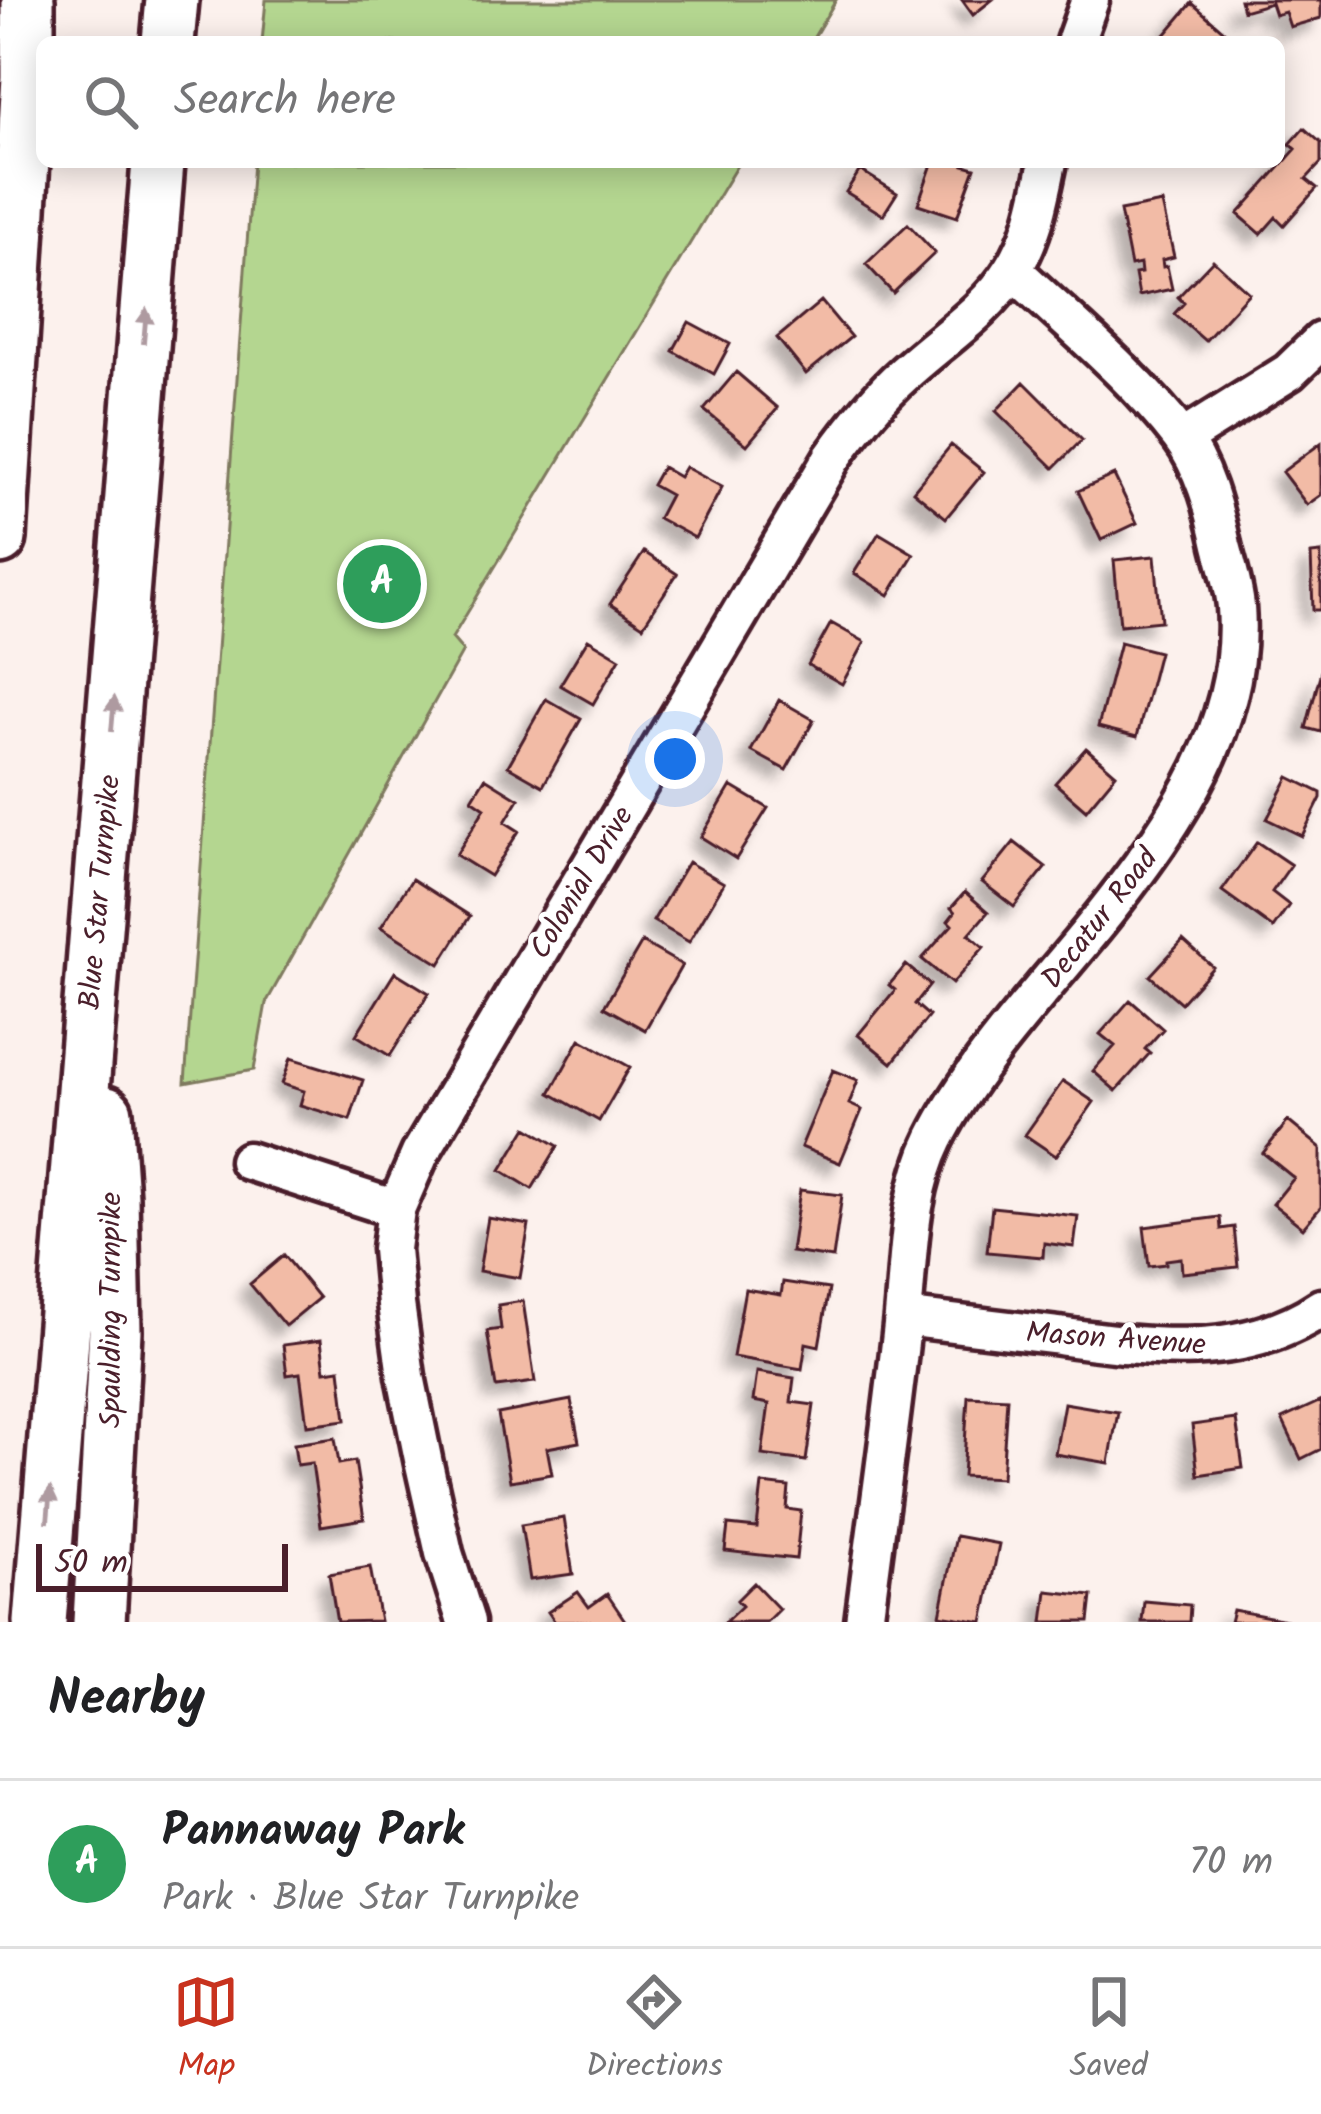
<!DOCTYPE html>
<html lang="en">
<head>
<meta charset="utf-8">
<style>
	:root { --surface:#fff; --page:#f2f2f2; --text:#202124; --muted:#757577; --line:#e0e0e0; --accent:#c8321e }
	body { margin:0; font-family:Kalam,sans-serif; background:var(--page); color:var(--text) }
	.scale { position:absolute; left:36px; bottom:30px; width:252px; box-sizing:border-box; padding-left:12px; border:6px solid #4a1f2b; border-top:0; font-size:33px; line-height:42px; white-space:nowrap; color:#4a1f2b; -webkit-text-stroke:9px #fff; paint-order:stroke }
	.you { position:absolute; left:675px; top:759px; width:42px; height:42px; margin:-30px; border:9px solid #fff; border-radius:50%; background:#1a73e8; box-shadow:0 0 0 18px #1a73e833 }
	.badge { display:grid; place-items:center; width:78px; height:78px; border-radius:50%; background:var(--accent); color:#fff; font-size:39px; font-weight:700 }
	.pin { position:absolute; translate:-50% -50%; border:6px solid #fff; box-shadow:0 3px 12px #0006 }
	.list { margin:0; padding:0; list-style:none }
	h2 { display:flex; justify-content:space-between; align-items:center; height:156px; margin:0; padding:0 48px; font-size:51px }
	h2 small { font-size:39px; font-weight:400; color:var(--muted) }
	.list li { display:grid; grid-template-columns:78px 1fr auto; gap:36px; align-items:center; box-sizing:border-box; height:168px; padding:0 48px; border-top:3px solid var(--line) }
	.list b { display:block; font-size:45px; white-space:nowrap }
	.list p { margin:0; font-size:39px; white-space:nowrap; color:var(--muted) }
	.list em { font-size:39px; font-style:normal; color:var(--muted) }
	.icon { flex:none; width:66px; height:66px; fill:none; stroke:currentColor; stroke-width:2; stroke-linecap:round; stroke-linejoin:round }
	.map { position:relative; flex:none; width:1321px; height:1622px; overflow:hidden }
	.search { position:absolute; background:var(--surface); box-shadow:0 6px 30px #0003; left:36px; right:36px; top:36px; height:132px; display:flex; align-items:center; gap:30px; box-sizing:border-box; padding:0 42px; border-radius:18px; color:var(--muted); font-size:45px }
	.sheet { height:324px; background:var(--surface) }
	nav { display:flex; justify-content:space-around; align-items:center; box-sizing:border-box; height:168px; border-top:3px solid var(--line); background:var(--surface); font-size:33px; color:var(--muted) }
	nav a { display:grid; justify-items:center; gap:6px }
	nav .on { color:var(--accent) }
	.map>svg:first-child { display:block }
	.green { fill:#b4d690; stroke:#7f7a5e; stroke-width:3 }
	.building { fill:#f2bba6; stroke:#4a1f2b; stroke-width:3; filter:url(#shadow) }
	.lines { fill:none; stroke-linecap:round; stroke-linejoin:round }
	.minor-casing { stroke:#4a1f2b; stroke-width:45 }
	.highway-casing { stroke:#4a1f2b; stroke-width:60 }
	.minor { stroke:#fff; stroke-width:36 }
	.highway { stroke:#fff; stroke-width:51 }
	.oneway { fill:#ae9aa0 }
	.labels { text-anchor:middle; stroke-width:10; stroke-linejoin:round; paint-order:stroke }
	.street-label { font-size:30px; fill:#4a1f2b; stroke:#fff }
</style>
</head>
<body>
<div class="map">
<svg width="1321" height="1622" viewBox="0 0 1321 1622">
	<defs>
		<filter id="shadow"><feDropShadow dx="-11" dy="11" stdDeviation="6" flood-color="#0004"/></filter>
	</defs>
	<rect width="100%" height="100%" fill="#fcf1ed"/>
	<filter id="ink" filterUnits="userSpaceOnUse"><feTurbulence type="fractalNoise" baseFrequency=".00833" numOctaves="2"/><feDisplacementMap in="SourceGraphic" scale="24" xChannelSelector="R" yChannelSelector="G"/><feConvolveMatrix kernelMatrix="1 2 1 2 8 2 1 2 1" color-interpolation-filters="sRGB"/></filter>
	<g filter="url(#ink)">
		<path class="green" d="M 266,0 L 836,0 L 811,42 L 262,42 Z
			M 253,162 L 739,162 L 452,638 L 463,651 L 266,1003 L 254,1070 L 185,1083 Z"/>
		<path class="building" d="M 962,0 L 992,0 L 973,15 Z
			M 1240,0 L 1321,0 L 1321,18 L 1290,27 L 1285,12 L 1275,15 L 1271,3 L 1243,11 Z
			M 1192,3 L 1224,31 L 1214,42 L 1159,42 Z
			M 1304,128 L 1321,143 L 1321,163 L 1306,179 L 1317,188 L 1284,225 L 1276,217 L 1261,234 L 1238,214 L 1296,149 L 1290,144 Z
			M 924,162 L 965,162 L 964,165 L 975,168 L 957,217 L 918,204 L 932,164 Z
			M 860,170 L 897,193 L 883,215 L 846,192 Z
			M 1162,203 L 1174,257 L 1162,260 L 1163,267 L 1167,266 L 1172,289 L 1139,296 L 1135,274 L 1141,273 L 1140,264 L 1131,266 L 1120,211 Z
			M 908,224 L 935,253 L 893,293 L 866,264 Z
			M 1213,260 L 1249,293 L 1205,341 L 1174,314 L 1184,303 L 1178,297 Z
			M 821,301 L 851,337 L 806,374 L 777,338 Z
			M 689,322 L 730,344 L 714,374 L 673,351 Z
			M 736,372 L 778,408 L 747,445 L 704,410 Z
			M 1024,382 L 1082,440 L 1054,468 L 996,411 Z
			M 1321,443 L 1321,495 L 1307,505 L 1282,472 Z
			M 951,445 L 984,472 L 946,518 L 913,491 Z
			M 662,467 L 679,477 L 685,467 L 722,487 L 695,538 L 658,518 L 670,495 L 652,485 Z
			M 1114,475 L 1137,523 L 1101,540 L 1078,491 Z
			M 879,533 L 914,554 L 889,595 L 854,573 Z
			M 644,552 L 677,574 L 643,626 L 610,604 Z
			M 1321,553 L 1321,610 L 1313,610 L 1311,554 Z
			M 1155,556 L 1161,621 L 1120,625 L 1114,560 Z
			M 831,623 L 865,642 L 842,684 L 808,665 Z
			M 588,639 L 620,658 L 593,704 L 560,685 Z
			M 1120,642 L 1159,652 L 1137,737 L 1098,727 Z
			M 1321,671 L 1321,732 L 1306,728 Z
			M 546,699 L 581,719 L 543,786 L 508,766 Z
			M 779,700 L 814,720 L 786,770 L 751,751 Z
			M 1086,748 L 1116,774 L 1086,810 L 1055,783 Z
			M 1289,777 L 1321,793 L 1321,798 L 1302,836 L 1267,819 Z
			M 485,778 L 519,799 L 505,822 L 519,831 L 490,876 L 456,855 L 485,808 L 472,799 Z
			M 731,786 L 768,808 L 736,859 L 701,837 Z
			M 1014,842 L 1046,867 L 1014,907 L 982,882 Z
			M 1257,842 L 1291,865 L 1272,892 L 1289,905 L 1273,928 L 1222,891 Z
			M 688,862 L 724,883 L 689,942 L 653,921 Z
			M 412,879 L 470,916 L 440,964 L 381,927 Z
			M 965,892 L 988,912 L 969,934 L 984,947 L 952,984 L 922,959 L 952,925 L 948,921 L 955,912 L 951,908 Z
			M 1183,940 L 1213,967 L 1181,1003 L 1150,976 Z
			M 642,942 L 682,965 L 645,1030 L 604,1007 Z
			M 906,965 L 930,985 L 915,1004 L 929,1016 L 892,1063 L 858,1035 L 895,990 L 889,985 Z
			M 395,972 L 429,993 L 390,1056 L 356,1035 Z
			M 1130,1000 L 1163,1029 L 1145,1049 L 1150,1053 L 1116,1091 L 1093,1071 L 1115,1046 L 1100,1034 Z
			M 580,1039 L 630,1067 L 599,1121 L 550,1093 Z
			M 291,1058 L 363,1080 L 350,1120 L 300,1105 L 304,1091 L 282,1084 Z
			M 833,1070 L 858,1080 L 849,1104 L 862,1110 L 840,1163 L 801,1147 Z
			M 1063,1081 L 1094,1102 L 1056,1156 L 1025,1135 Z
			M 1288,1121 L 1321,1148 L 1321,1207 L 1303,1228 L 1273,1204 L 1294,1178 L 1263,1153 Z
			M 527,1127 L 558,1146 L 532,1189 L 501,1170 Z
			M 800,1190 L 842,1195 L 833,1258 L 791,1252 Z
			M 992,1207 L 1078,1216 L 1074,1247 L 1044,1243 L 1043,1257 L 987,1252 Z
			M 1220,1217 L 1221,1229 L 1234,1227 L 1238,1267 L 1182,1273 L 1181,1258 L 1166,1260 L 1166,1264 L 1149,1266 L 1144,1227 Z
			M 488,1218 L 529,1225 L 520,1278 L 479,1271 Z
			M 284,1255 L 319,1298 L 285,1326 L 250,1284 Z
			M 783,1282 L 829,1289 L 819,1346 L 806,1343 L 802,1369 L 733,1357 L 745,1289 L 781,1295 Z
			M 523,1301 L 535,1382 L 496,1387 L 487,1331 L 501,1329 L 498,1305 Z
			M 321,1340 L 325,1371 L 340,1369 L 346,1420 L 307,1425 L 300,1373 L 287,1375 L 283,1345 Z
			M 757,1372 L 794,1378 L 791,1402 L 814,1405 L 806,1461 L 762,1455 L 769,1404 L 753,1401 Z
			M 968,1396 L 1007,1398 L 1002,1478 L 963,1476 Z
			M 571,1400 L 579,1442 L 547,1448 L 552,1474 L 510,1481 L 498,1414 Z
			M 1321,1401 L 1321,1449 L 1301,1459 L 1282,1419 Z
			M 1064,1403 L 1118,1412 L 1109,1463 L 1055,1454 Z
			M 1236,1419 L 1243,1468 L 1198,1475 L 1192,1425 Z
			M 335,1438 L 339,1464 L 355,1461 L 364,1519 L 321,1526 L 312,1463 L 297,1465 L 294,1444 Z
			M 762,1484 L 789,1487 L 787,1509 L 801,1511 L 796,1559 L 725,1551 L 728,1525 L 757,1528 Z
			M 564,1518 L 573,1574 L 530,1580 L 521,1525 Z
			M 956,1536 L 999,1544 L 983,1622 L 940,1615 Z
			M 370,1567 L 380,1621 L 337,1622 L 329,1574 Z
			M 754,1583 L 779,1609 L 766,1622 L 725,1622 L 742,1606 L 737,1600 Z
			M 1047,1591 L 1092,1596 L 1089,1622 L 1043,1622 Z
			M 578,1592 L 589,1607 L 607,1594 L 626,1622 L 555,1622 L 548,1612 Z
			M 1144,1601 L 1190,1605 L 1189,1622 L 1142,1622 Z
			M 1233,1610 L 1286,1620 L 1286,1622 L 1230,1622 Z"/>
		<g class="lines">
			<defs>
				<path id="minor" d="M 1075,42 L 1090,0
					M 1182,439 L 1289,372 L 1321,341
					M 248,1161 L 396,1209
					M 903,1317 C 952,1323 1001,1329 1051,1335 C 1142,1347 1240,1363 1321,1308
					M 466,1622 L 444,1553 L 424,1464 L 406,1376 L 396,1304 L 391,1249 L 396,1209 L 420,1154 L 832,458 C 854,427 876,399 905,373 C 941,340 987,311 1013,269 C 1034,236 1040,199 1048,162
					M 864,1622 C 877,1520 892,1419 903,1316 C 909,1258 908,1193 935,1139 C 975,1058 1053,980 1109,908 C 1177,821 1245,723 1236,607 C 1234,586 1227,565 1222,545 C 1214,508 1203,466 1180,436 C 1132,374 1069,323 1013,270"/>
				<path id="highway" d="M 168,42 L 172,0
					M 0,538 L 28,78 L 28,0
					M 40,1622 L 158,162
					M 99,1622 L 115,1331 L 112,1198 L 106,1113"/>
			</defs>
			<use href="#minor" class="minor-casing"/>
			<use href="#highway" class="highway-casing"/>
			<use href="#minor" class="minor"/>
			<use href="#highway" class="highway"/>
		</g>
		<defs><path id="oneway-solid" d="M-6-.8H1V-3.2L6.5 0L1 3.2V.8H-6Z" transform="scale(3)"/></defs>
		<g class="oneway">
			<use href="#oneway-solid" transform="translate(145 326) rotate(-85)"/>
			<use href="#oneway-solid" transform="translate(113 714) rotate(-85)"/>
			<use href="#oneway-solid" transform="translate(49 1505) rotate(-85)"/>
		</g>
	</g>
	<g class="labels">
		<g class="street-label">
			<text transform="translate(581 882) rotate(-59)" y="10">Colonial Drive</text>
			<text transform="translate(99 892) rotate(-85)" y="10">Blue Star Turnpike</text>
			<text transform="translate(1099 918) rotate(-52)" y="10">Decatur Road</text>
			<text transform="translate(110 1310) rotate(-90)" y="10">Spaulding Turnpike</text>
			<text transform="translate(1116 1338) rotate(4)" y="10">Mason Avenue</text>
		</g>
	</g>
</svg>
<div class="scale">50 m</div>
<div class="you"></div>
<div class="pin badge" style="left:382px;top:584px;background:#2e9e5b">A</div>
<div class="search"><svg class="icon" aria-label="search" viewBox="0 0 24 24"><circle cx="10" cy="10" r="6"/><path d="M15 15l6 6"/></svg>Search here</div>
</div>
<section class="sheet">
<h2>Nearby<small></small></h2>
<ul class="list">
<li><span class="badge" style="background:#2e9e5b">A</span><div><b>Pannaway Park</b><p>Park · Blue Star Turnpike</p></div><em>70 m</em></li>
</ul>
</section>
<nav>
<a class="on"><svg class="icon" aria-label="map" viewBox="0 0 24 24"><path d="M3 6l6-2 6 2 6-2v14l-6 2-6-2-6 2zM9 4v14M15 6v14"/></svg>Map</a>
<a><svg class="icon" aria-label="directions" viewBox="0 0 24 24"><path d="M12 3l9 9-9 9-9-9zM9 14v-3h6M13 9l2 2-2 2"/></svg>Directions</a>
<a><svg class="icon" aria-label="saved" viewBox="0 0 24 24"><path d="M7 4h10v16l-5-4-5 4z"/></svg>Saved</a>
</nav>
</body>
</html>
